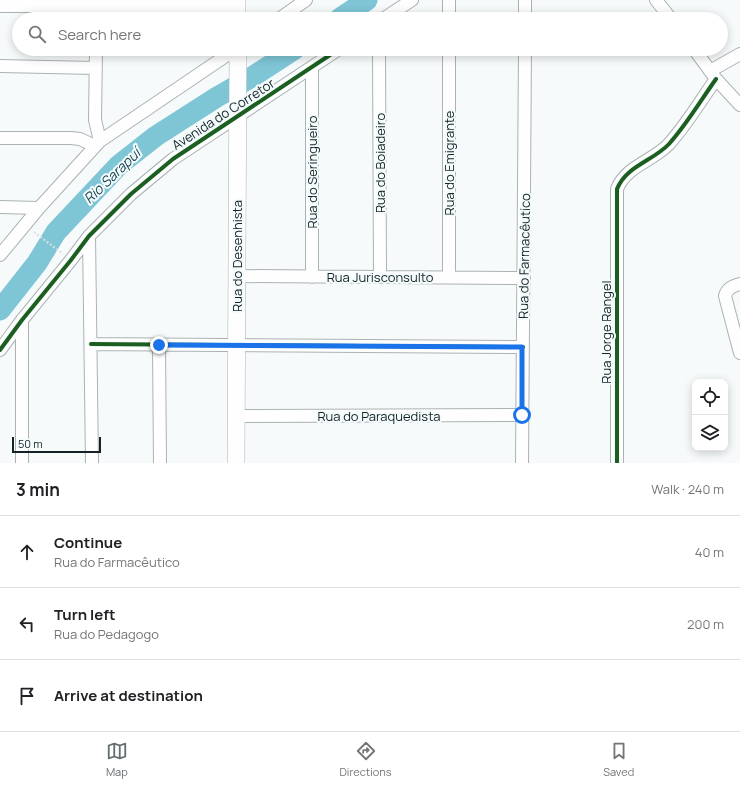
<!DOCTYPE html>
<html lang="en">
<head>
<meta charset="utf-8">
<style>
	:root { --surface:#fff; --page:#f2f2f2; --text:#202124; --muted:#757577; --line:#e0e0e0; --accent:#646e70 }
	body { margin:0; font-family:Manrope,sans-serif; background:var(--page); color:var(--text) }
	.controls { position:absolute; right:12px; bottom:12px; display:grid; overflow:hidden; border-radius:8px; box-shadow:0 2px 10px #0003 }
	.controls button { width:36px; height:36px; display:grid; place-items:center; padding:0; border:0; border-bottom:1px solid var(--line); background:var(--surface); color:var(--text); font:20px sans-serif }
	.scale { position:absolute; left:12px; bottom:10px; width:89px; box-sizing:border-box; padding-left:4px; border:2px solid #152225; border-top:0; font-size:11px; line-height:14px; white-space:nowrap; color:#152225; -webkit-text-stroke:3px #f4fbfc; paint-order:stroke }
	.stop { position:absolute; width:12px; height:12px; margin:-9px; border:3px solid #1a73e8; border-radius:50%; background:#fff }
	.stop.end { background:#1a73e8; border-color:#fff; box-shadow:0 1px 4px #0008 }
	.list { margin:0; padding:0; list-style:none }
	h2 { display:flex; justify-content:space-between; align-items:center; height:52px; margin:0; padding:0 16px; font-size:17px }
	h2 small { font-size:13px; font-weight:400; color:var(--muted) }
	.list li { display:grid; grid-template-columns:26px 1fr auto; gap:12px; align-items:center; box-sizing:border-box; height:72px; padding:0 16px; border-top:1px solid var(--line) }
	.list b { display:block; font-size:15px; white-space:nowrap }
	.list p { margin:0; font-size:13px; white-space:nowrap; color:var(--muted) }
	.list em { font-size:13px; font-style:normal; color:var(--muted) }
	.icon { flex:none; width:22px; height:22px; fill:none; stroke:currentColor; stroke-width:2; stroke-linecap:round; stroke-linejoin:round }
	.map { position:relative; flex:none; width:740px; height:463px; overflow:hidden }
	.search { position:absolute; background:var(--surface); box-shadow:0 2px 10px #0003; left:12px; right:12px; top:12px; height:44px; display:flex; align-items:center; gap:10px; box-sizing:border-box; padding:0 14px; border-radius:22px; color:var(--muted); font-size:15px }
	.sheet { height:268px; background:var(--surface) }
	nav { display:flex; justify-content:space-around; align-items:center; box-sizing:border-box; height:56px; border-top:1px solid var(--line); background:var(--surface); font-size:11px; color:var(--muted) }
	nav a { display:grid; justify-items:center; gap:2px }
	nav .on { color:var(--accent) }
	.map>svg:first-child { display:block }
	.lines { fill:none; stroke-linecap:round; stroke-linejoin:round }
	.river { stroke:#7ec5d6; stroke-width:21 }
	.street-casing { stroke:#abb2b4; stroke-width:14 }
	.secondary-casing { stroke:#abb2b4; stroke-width:18 }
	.path { stroke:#dcddde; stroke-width:2; stroke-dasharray:2 2; stroke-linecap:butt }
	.street { stroke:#fefefe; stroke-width:12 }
	.secondary { stroke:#fefefe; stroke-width:17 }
	.cycleway-casing { stroke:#f4fbfc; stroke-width:6 }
	.cycleway { stroke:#1b5e20; stroke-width:4 }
	.route { stroke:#1a73e8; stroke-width:5 }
	.labels { text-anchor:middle; stroke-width:4; stroke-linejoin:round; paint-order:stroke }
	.street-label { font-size:13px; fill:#152225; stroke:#f4fbfc }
	.water-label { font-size:14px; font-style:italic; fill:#1a4652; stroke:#f4fbfc }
</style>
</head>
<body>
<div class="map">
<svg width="740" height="463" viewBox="0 0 740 463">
	<rect width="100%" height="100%" fill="#f6fafa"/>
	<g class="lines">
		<path class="river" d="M 339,19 L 367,0
			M 0,310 L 37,263 L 56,232 L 119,165 L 156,136 L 217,97 L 252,77 L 295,49"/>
		<defs>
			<path id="street" d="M 95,0 L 95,19
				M 449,0 L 449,19
				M 656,0 L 671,19
				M 0,6 L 237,6
				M 279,19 L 306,0
				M 383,19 L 412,0
				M 525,19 L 525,0
				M 96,49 L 95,120 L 100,141
				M 379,49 L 380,277
				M 449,49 L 449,277
				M 694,49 L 716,79 L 740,105
				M 0,66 L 96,68
				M 710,71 L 740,54
				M 0,138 L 71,138 L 80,139 L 95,146
				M 0,207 L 39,208
				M 89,236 L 92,463
				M 0,255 L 39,208 L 100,141 L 236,49
				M 237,276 L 524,278
				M 312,277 L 312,67
				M 740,284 C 733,286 727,288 725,296 L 740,353
				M 22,320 L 22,463
				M 91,344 L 523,347
				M 159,345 L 160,463
				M 0,350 L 22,320 L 71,260 L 89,236 L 131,194 L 173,159 L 339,49
				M 236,416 L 523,415
				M 522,463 L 525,49
				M 617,463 L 617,189 C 626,166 653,161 669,144 C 687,124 701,100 716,79"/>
			<path id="secondary" d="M 237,0 L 237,19
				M 236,463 L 238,49"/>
		</defs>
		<use href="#street" class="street-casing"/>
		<use href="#secondary" class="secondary-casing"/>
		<path class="path" d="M 34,232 L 63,254"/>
		<use href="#street" class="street"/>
		<use href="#secondary" class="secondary"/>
		<defs>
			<path id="cycleway" d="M 91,344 L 523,347
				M 0,350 L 22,320 L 71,260 L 89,236 L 131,194 L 173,159 L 339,49
				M 617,463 L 617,189 C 626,166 653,161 669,144 C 687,124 701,100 716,79"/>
		</defs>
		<use href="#cycleway" class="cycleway-casing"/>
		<use href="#cycleway" class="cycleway"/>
	</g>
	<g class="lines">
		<path class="route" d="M 159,345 L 522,347 L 522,415"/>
	</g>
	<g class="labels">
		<g class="street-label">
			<text transform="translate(223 114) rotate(-33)" y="5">Avenida do Corretor</text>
			<text transform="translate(380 163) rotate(-90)" y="5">Rua do Boiadeiro</text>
			<text transform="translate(449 163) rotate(-90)" y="5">Rua do Emigrante</text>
			<text transform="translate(312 172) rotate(-90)" y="5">Rua do Seringueiro</text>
			<text transform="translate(237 256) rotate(-90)" y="5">Rua do Desenhista</text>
			<text transform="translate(524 256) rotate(-89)" y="5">Rua do Farmacêutico</text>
			<text x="380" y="282">Rua Jurisconsulto</text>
			<text transform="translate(606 332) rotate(-90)" y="5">Rua Jorge Rangel</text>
			<text x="379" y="421">Rua do Paraquedista</text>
		</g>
		<g class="water-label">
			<text transform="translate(112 176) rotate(-44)" y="5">Rio Sarapuí</text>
		</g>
	</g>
</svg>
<div class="controls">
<button><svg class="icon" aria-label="locate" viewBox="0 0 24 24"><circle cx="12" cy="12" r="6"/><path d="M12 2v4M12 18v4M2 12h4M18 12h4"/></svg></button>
<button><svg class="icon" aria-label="layers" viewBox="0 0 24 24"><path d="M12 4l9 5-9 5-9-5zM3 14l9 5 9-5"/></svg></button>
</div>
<div class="scale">50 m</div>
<div class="stop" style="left:522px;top:415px"></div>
<div class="stop end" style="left:159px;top:345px"></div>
<div class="search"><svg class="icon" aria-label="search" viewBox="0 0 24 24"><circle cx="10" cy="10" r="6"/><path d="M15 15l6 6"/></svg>Search here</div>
</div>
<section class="sheet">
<h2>3 min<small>Walk · 240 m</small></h2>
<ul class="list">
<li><svg class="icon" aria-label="ahead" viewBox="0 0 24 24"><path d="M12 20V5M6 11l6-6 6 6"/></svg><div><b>Continue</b><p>Rua do Farmacêutico</p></div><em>40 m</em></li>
<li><svg class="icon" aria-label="left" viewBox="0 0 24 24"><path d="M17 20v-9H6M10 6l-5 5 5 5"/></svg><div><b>Turn left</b><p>Rua do Pedagogo</p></div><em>200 m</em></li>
<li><svg class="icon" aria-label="arrive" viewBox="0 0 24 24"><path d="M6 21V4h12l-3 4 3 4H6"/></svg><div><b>Arrive at destination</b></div></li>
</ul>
</section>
<nav>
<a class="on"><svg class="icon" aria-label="map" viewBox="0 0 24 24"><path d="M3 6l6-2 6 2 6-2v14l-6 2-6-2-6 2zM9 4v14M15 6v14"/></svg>Map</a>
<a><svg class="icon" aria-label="directions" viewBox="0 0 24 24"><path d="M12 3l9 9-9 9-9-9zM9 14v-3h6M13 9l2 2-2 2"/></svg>Directions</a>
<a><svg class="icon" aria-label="saved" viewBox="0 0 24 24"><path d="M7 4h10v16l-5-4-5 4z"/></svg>Saved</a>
</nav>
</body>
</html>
